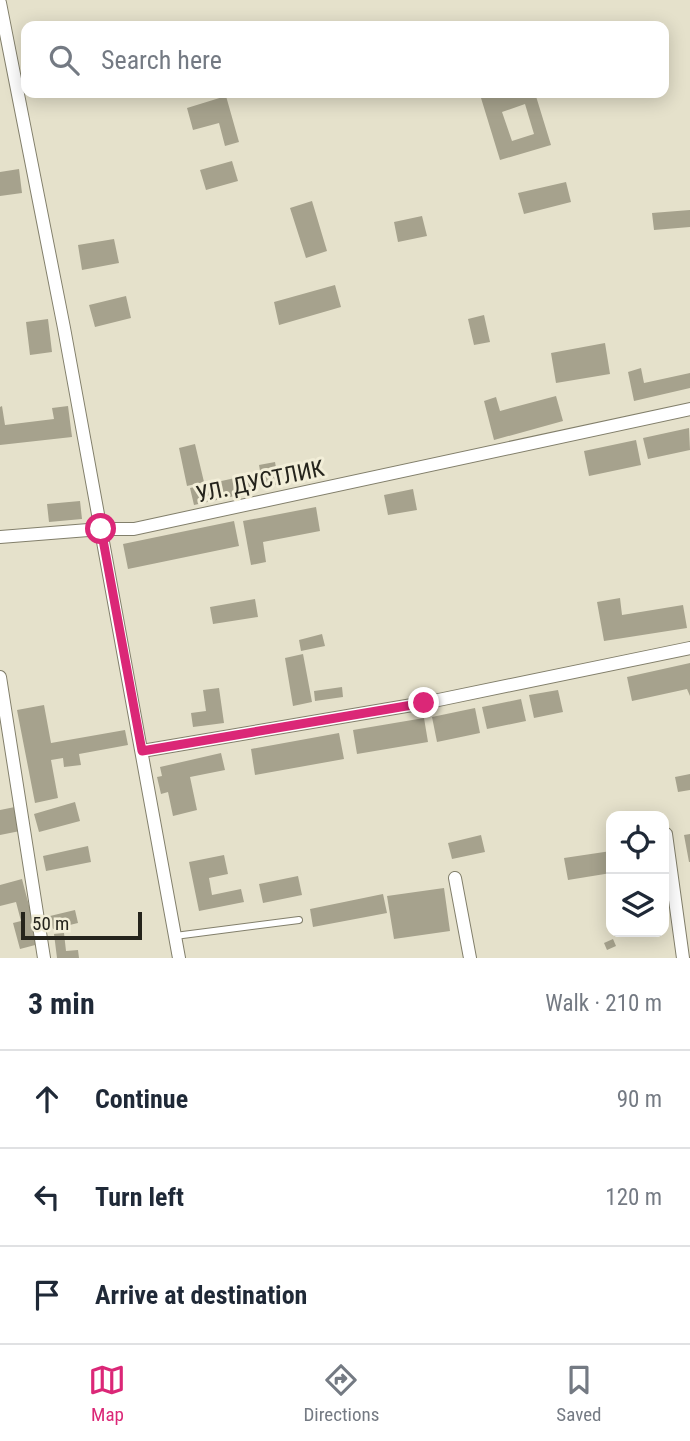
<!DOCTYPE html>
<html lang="en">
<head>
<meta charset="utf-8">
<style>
	:root { --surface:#fff; --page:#f6f6f7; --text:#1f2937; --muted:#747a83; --line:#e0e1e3; --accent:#db2777 }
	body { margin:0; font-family:"Roboto Condensed",sans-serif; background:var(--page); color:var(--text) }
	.controls { position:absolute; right:21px; bottom:21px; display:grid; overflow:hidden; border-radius:14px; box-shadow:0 4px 18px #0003 }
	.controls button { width:63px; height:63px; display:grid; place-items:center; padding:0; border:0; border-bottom:2px solid var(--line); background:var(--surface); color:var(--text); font:35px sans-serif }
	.scale { position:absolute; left:21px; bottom:18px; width:121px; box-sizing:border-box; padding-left:7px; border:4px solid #25241c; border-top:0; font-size:19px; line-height:24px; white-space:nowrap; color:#25241c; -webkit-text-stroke:5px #f2eed8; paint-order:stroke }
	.stop { position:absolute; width:21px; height:21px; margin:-16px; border:5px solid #db2777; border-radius:50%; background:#fff }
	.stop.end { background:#db2777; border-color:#fff; box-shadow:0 2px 7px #0008 }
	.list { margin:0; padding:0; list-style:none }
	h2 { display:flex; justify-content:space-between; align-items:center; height:91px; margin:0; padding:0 28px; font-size:30px }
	h2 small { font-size:23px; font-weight:400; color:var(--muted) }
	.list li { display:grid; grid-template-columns:46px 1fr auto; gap:21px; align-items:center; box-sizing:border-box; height:98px; padding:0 28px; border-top:2px solid var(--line) }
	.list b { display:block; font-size:26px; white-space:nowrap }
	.list em { font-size:23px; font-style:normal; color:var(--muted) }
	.icon { flex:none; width:38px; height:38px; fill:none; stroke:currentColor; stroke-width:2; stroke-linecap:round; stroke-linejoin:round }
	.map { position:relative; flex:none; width:690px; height:958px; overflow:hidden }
	.search { position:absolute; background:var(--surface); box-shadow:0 4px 18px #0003; left:21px; right:21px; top:21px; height:77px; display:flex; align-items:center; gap:18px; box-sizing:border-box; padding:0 24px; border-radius:14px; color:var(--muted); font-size:26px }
	.sheet { height:385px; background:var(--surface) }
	nav { display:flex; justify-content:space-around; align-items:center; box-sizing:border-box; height:98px; border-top:2px solid var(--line); background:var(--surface); font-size:19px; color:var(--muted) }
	nav a { display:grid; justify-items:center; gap:4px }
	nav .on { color:var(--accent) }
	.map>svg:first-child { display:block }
	.building { fill:#a6a28d; fill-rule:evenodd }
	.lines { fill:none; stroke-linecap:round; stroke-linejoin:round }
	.lane-casing { stroke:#827f6b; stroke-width:8 }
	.street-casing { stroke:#827f6b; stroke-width:14 }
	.lane { stroke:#fff; stroke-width:6 }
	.street { stroke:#fff; stroke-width:12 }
	.route { stroke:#db2777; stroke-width:9 }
	.labels { text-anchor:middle; stroke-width:6; stroke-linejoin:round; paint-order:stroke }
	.street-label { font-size:23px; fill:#25241c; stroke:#f2eed8 }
</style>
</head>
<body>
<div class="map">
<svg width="690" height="958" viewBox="0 0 690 958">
	<rect width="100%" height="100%" fill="#e5e1cb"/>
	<path class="building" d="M 500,93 L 535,93 L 551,145 L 500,160 L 481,98 ZM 525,104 L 534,134 L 512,141 L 502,112 Z
		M 226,96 L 239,142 L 225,146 L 219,123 L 193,130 L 187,108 Z
		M 232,161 L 238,181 L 206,190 L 200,170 Z
		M 19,169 L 22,193 L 0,196 L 0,172 Z
		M 566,182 L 571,202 L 524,214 L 518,193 Z
		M 312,201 L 327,251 L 306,258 L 290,208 Z
		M 690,210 L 690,227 L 654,230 L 652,213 Z
		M 422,216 L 427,236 L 398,242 L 394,222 Z
		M 114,239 L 119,263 L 82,270 L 78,245 Z
		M 335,285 L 341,307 L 279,325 L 274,302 Z
		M 126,296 L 131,318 L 95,327 L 89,305 Z
		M 484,315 L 490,342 L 474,345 L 468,319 Z
		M 48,319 L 52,352 L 30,355 L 26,322 Z
		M 605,343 L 610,374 L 556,383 L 551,353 Z
		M 641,368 L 644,383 L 690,373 L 690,388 L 634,401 L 628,372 Z
		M 556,396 L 563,421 L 494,440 L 484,401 L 496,397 L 500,411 Z
		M 2,406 L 5,425 L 54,419 L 52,408 L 68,406 L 72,437 L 0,445 L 0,407 Z
		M 689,428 L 690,450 L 648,459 L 643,438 Z
		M 636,440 L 641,465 L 589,476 L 584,451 Z
		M 195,444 L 204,482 L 187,486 L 179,448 Z
		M 275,462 L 279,484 L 263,487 L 259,465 Z
		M 253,474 L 257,491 L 194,505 L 190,488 Z
		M 413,489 L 417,510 L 388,515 L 384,495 Z
		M 80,501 L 82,519 L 49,522 L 47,504 Z
		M 316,507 L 320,531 L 263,542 L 266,562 L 251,565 L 243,521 Z
		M 234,521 L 239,546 L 128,569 L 123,544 Z
		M 620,598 L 622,615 L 683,605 L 687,628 L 604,641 L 597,602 Z
		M 255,599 L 258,617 L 213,624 L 210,607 Z
		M 322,634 L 325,646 L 301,651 L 299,640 Z
		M 303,654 L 312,702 L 293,706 L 285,658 Z
		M 690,663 L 690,696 L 687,689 L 632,701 L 627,677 Z
		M 342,687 L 343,697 L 315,701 L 314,691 Z
		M 219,688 L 224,723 L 193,727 L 191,713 L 206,711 L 203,690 Z
		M 558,690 L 563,712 L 534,718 L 529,695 Z
		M 521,699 L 526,721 L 487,729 L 482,707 Z
		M 44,705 L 51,743 L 125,730 L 128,745 L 79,754 L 81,765 L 64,767 L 63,758 L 51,760 L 58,798 L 35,803 L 17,710 Z
		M 475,708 L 480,733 L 437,742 L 432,717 Z
		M 424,718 L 428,742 L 357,754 L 353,730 Z
		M 339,733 L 344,759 L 255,775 L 251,749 Z
		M 221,753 L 225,770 L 190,777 L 197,810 L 173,816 L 168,792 L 161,794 L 157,777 L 162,776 L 160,767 Z
		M 690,774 L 690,790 L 678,792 L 675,777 Z
		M 75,802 L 80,821 L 39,832 L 34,814 Z
		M 15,807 L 20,831 L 0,835 L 0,810 Z
		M 690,834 L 690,862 L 689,862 L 684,835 Z
		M 481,835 L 485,852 L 452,859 L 448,843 Z
		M 88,846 L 91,862 L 46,871 L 43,856 Z
		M 611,851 L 611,873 L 568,880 L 564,858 Z
		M 224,855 L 228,874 L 209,878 L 212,895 L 241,889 L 244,902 L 199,911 L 189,862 Z
		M 298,876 L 302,895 L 263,903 L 259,884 Z
		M 22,879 L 39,944 L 20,949 L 13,923 L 21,921 L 16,902 L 0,906 L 0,885 Z
		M 444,888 L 450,931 L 394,939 L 387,896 Z
		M 383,894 L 387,913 L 313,927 L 310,909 Z
		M 75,910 L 78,923 L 53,929 L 50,916 Z
		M 64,933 L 66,951 L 78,950 L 79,958 L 57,958 L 54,934 Z
		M 613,939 L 616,946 L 607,950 L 604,943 Z"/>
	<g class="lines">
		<defs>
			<path id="lane" d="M 175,936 L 299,920"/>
			<path id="street" d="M 0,3 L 64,328 L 179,958
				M 0,537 L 101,529 L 134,529 L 690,409
				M 0,677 L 44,958
				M 142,751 L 424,703 L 690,648
				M 666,834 L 683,958
				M 455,878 L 470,958"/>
		</defs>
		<use href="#lane" class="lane-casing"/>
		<use href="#street" class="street-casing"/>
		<use href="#lane" class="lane"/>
		<use href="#street" class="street"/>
	</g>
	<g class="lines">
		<path class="route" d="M 101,529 L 142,751 L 424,703"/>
	</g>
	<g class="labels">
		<g class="street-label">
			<text transform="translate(260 481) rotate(-12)" y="8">УЛ. ДУСТЛИК</text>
		</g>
	</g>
</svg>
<div class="controls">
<button><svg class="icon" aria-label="locate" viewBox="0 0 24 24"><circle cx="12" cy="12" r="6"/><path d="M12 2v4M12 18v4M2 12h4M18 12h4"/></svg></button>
<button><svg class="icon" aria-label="layers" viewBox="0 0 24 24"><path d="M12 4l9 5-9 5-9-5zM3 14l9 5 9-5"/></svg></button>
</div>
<div class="scale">50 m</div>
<div class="stop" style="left:101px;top:529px"></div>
<div class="stop end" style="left:424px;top:703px"></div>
<div class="search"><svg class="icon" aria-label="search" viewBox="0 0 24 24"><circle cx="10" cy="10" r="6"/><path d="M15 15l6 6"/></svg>Search here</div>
</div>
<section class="sheet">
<h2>3 min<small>Walk · 210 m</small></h2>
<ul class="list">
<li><svg class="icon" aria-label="ahead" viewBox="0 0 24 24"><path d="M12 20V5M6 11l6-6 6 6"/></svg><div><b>Continue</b></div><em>90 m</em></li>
<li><svg class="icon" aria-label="left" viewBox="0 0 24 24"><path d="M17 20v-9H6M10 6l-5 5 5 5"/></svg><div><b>Turn left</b></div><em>120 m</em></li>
<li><svg class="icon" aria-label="arrive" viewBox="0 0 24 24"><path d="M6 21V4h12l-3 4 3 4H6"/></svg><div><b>Arrive at destination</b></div></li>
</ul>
</section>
<nav>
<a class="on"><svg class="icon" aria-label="map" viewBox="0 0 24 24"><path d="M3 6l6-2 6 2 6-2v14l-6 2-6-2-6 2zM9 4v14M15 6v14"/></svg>Map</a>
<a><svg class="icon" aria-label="directions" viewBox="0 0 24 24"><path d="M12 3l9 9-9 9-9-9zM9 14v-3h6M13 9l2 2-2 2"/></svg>Directions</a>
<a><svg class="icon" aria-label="saved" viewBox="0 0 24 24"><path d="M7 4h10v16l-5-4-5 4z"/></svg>Saved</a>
</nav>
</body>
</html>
